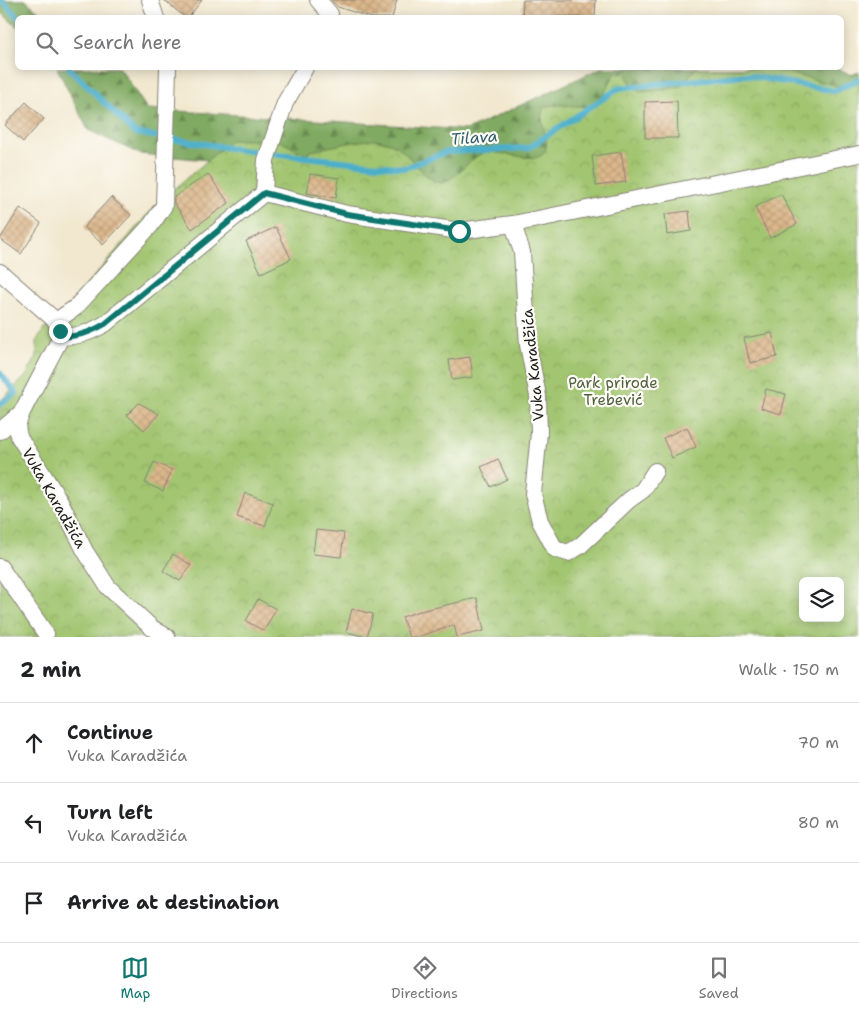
<!DOCTYPE html>
<html lang="en">
<head>
<meta charset="utf-8">
<style>
	:root { --surface:#fff; --page:#f6f6f6; --text:#202124; --muted:#757577; --line:#e0e0e0; --accent:#0f766e }
	body { margin:0; font-family:"Shantell Sans",sans-serif; background:var(--page); color:var(--text) }
	.controls { position:absolute; right:15px; bottom:15px; display:grid; overflow:hidden; border-radius:8px; box-shadow:0 2px 12px #0003 }
	.controls button { width:45px; height:45px; display:grid; place-items:center; padding:0; border:0; border-bottom:1px solid var(--line); background:var(--surface); color:var(--text); font:25px sans-serif }
	.stop { position:absolute; width:15px; height:15px; margin:-11px; border:4px solid #0f766e; border-radius:50%; background:#fff }
	.stop.end { background:#0f766e; border-color:#fff; box-shadow:0 1px 5px #0008 }
	.list { margin:0; padding:0; list-style:none }
	h2 { display:flex; justify-content:space-between; align-items:center; height:65px; margin:0; padding:0 20px; font-size:21px }
	h2 small { font-size:16px; font-weight:400; color:var(--muted) }
	.list li { display:grid; grid-template-columns:32px 1fr auto; gap:15px; align-items:center; box-sizing:border-box; height:80px; padding:0 20px; border-top:1px solid var(--line) }
	.list b { display:block; font-size:19px; white-space:nowrap }
	.list p { margin:0; font-size:16px; white-space:nowrap; color:var(--muted) }
	.list em { font-size:16px; font-style:normal; color:var(--muted) }
	.icon { flex:none; width:28px; height:28px; fill:none; stroke:currentColor; stroke-width:2; stroke-linecap:round; stroke-linejoin:round }
	.map { position:relative; flex:none; width:859px; height:637px; overflow:hidden }
	.search { position:absolute; background:var(--surface); box-shadow:0 2px 12px #0003; left:15px; right:15px; top:15px; height:55px; display:flex; align-items:center; gap:12px; box-sizing:border-box; padding:0 18px; border-radius:8px; color:var(--muted); font-size:19px }
	.sheet { height:305px; background:var(--surface) }
	nav { display:flex; justify-content:space-around; align-items:center; box-sizing:border-box; height:70px; border-top:1px solid var(--line); background:var(--surface); font-size:14px; color:var(--muted) }
	nav a { display:grid; justify-items:center; gap:2px }
	nav .on { color:var(--accent) }
	.map>svg:first-child { display:block }
	.forest { fill:url(#forest-firs); stroke:#4e633f }
	.park { fill:url(#park-crowns); stroke:#5e7046; fill-rule:evenodd }
	.lines { fill:none; stroke-linecap:round; stroke-linejoin:round }
	.stream { stroke:#4caecb; stroke-width:6 }
	.building { fill:url(#building-cross-hatch) }
	.street-casing { stroke:#878276; stroke-width:18 }
	.street { stroke:#fff; stroke-width:16 }
	.route { stroke:#0f766e; stroke-width:6 }
	.labels { text-anchor:middle; stroke-width:4.5; stroke-linejoin:round; paint-order:stroke }
	.street-label { font-size:15px; fill:#1c1c1c; stroke:#fdfcf7 }
	.park-label { font-size:15px; fill:#51603e; stroke:#fdfcf7 }
	.water-label { font-size:16px; font-style:italic; fill:#325e6b; stroke:#fdfcf7 }
</style>
</head>
<body>
<div class="map">
<svg width="859" height="637" viewBox="0 0 859 637">
	<defs>
		<pattern id="forest-firs" width="22" height="20" patternUnits="userSpaceOnUse" patternTransform="scale(1.25)"><rect width="22" height="20" fill="#80aa62"/><path d="M5 1l3.5 6h-7zM16 11l3.5 6h-7z" fill="#688a50"/></pattern>
		<pattern id="park-crowns" width="20" height="18" patternUnits="userSpaceOnUse" patternTransform="scale(1.25)"><rect width="20" height="18" fill="#a1c570"/><path d="M2 6a3 3 0 1 1 6 0M12 15a3 3 0 1 1 6 0" fill="none" stroke="#8aa960"/></pattern>
		<pattern id="building-cross-hatch" width="8" height="8" patternUnits="userSpaceOnUse" patternTransform="scale(1.25)"><rect width="8" height="8" fill="#dcb78c"/><path d="M0 0l8 8M0 8l8-8" fill="none" stroke="#bc9d78"/></pattern>
	</defs>
	<rect width="100%" height="100%" fill="#fdfcf7"/>
	<filter id="ink" filterUnits="userSpaceOnUse"><feTurbulence type="fractalNoise" baseFrequency=".02" numOctaves="2"/><feDisplacementMap in="SourceGraphic" scale="10" xChannelSelector="R" yChannelSelector="G"/><feConvolveMatrix kernelMatrix="1 2 1 2 8 2 1 2 1" color-interpolation-filters="sRGB"/></filter>
	<filter id="wash" filterUnits="userSpaceOnUse"><feTurbulence type="fractalNoise" baseFrequency=".0096" numOctaves="4" result="noise"/><feDisplacementMap in="SourceGraphic" scale="20" xChannelSelector="R" yChannelSelector="G"/><feGaussianBlur stdDeviation="1.12" result="paint"/><feColorMatrix in="noise" values="0 0 0 0 0 0 0 0 0 0 0 0 0 0 0 0 0 1.4 0 .05"/><feComposite in="paint" operator="in"/></filter>
	<g filter="url(#wash)">
		<rect width="100%" height="100%" fill="#f2e8cf"/>
		<path class="forest" d="M 0,0 L 25,0 L 46,17 L 18,18 L 17,27 L 0,11 Z
			M 57,68 L 120,68 L 147,109 L 467,130 L 601,68 L 837,68 L 851,75 L 859,72 L 859,92 L 526,194 L 388,176 L 140,154 L 88,130 Z"/>
		<path class="park" d="M 696,68 L 770,68 L 845,88 L 859,82 L 859,637 L 0,637 L 0,401 L 26,376 L 37,356 L 37,340 L 44,329 L 58,318 L 155,206 L 231,140 L 278,140 L 307,155 L 310,151 C 324,148 367,138 378,140 C 384,141 391,143 396,146 C 409,154 426,181 440,183 C 452,184 469,158 483,153 C 497,149 535,164 543,154 C 552,142 540,126 542,113 C 543,110 544,108 545,106 L 559,105 L 594,107 C 601,102 609,83 615,74 L 624,72 L 632,85 L 640,92 L 665,90 L 681,86 ZM 803,581 L 840,581 L 840,618 L 803,618 Z"/>
		<g class="lines">
			<path class="stream" d="M 1,0 L 19,18
				M 69,68 L 135,133 L 242,150 L 405,168 L 446,152 L 528,148 L 619,88 L 746,75 L 835,91 L 859,79
				M 0,373 L 16,393 L 0,404"/>
		</g>
		<g id="blocks">
			<path class="building" d="M 164,0 L 202,0 L 188,18 L 186,18 Z
				M 331,0 L 397,0 L 392,18 L 372,18 L 338,7 Z
				M 523,0 L 596,0 L 595,18 L 552,16 L 552,18 L 522,18 Z
				M 677,101 L 678,138 L 645,138 L 645,102 Z
				M 26,102 L 44,119 L 23,142 L 5,125 Z
				M 621,152 L 626,182 L 596,186 L 592,156 Z
				M 208,174 L 229,203 L 192,229 L 174,203 L 174,197 Z
				M 310,174 L 339,178 L 336,198 L 307,193 Z
				M 781,194 L 797,224 L 770,238 L 755,207 Z
				M 111,197 L 131,215 L 103,245 L 84,227 Z
				M 20,208 L 41,223 L 21,254 L 0,239 Z
				M 689,211 L 691,231 L 667,235 L 665,214 Z
				M 276,227 L 291,259 L 261,273 L 246,241 Z
				M 772,333 L 777,357 L 750,363 L 744,338 Z
				M 470,357 L 473,377 L 452,380 L 449,360 Z
				M 766,389 L 786,394 L 781,414 L 761,408 Z
				M 139,403 L 159,414 L 144,430 L 127,415 Z
				M 687,427 L 696,447 L 672,458 L 663,438 Z
				M 498,459 L 507,479 L 491,487 L 481,467 Z
				M 154,462 L 172,470 L 163,491 L 145,483 Z
				M 245,493 L 273,503 L 265,526 L 237,517 Z
				M 316,530 L 344,533 L 341,557 L 313,554 Z
				M 173,554 L 191,565 L 180,581 L 163,571 Z
				M 477,598 L 484,631 L 457,637 L 454,625 L 417,637 L 409,637 L 402,617 L 420,611 Z
				M 258,599 L 276,609 L 264,631 L 246,621 Z
				M 352,609 L 373,614 L 367,637 L 346,632 Z"/>
		</g>
	</g>
	<g filter="url(#ink)">
		<use href="#blocks" fill-opacity="0" stroke="#878276" stroke-width="1"/>
		<g class="lines">
			<defs>
				<path id="street" d="M 150,0 L 156,18
					M 318,0 L 330,14 L 329,18
					M 264,193 L 266,160 L 285,103 L 305,68
					M 513,224 L 522,252 L 528,345 L 538,396 L 539,433 L 533,494 L 540,521 L 555,549 L 568,553 L 580,546 L 629,500 L 643,490 L 655,471
					M 0,272 L 56,321 L 61,337 C 80,336 89,333 105,324 L 264,193 L 347,214 L 459,231 L 513,224 L 859,154
					M 56,321 L 75,308 L 151,225 L 164,206 L 168,68
					M 61,337 L 22,412 L 17,426 L 19,437 L 60,501 L 85,551 L 108,587 L 152,628 L 167,637
					M 0,431 L 22,412
					M 0,567 L 46,634"/>
			</defs>
			<use href="#street" class="street-casing"/>
			<use href="#street" class="street"/>
		</g>
	</g>
	<g class="lines" filter="url(#ink)">
		<path class="route" d="M 60,331 L 61,337 C 80,336 89,333 105,324 L 264,193 L 347,214 L 459,231"/>
	</g>
	<g class="labels">
		<g class="street-label">
			<text transform="translate(533 365) rotate(-96)" y="5">Vuka Karadžića</text>
			<text transform="translate(54 498) rotate(60)" y="5">Vuka Karadžića</text>
		</g>
		<g class="park-label">
			<text x="613" y="388">Park prirode<tspan x="613" dy="17">Trebević</tspan></text>
		</g>
		<g class="water-label">
			<text transform="translate(474 137) rotate(-4)" y="6">Tilava</text>
		</g>
	</g>
</svg>
<div class="controls">
<button><svg class="icon" aria-label="layers" viewBox="0 0 24 24"><path d="M12 4l9 5-9 5-9-5zM3 14l9 5 9-5"/></svg></button>
</div>
<div class="stop" style="left:459px;top:231px"></div>
<div class="stop end" style="left:60px;top:331px"></div>
<div class="search"><svg class="icon" aria-label="search" viewBox="0 0 24 24"><circle cx="10" cy="10" r="6"/><path d="M15 15l6 6"/></svg>Search here</div>
</div>
<section class="sheet">
<h2>2 min<small>Walk · 150 m</small></h2>
<ul class="list">
<li><svg class="icon" aria-label="ahead" viewBox="0 0 24 24"><path d="M12 20V5M6 11l6-6 6 6"/></svg><div><b>Continue</b><p>Vuka Karadžića</p></div><em>70 m</em></li>
<li><svg class="icon" aria-label="left" viewBox="0 0 24 24"><path d="M17 20v-9H6M10 6l-5 5 5 5"/></svg><div><b>Turn left</b><p>Vuka Karadžića</p></div><em>80 m</em></li>
<li><svg class="icon" aria-label="arrive" viewBox="0 0 24 24"><path d="M6 21V4h12l-3 4 3 4H6"/></svg><div><b>Arrive at destination</b></div></li>
</ul>
</section>
<nav>
<a class="on"><svg class="icon" aria-label="map" viewBox="0 0 24 24"><path d="M3 6l6-2 6 2 6-2v14l-6 2-6-2-6 2zM9 4v14M15 6v14"/></svg>Map</a>
<a><svg class="icon" aria-label="directions" viewBox="0 0 24 24"><path d="M12 3l9 9-9 9-9-9zM9 14v-3h6M13 9l2 2-2 2"/></svg>Directions</a>
<a><svg class="icon" aria-label="saved" viewBox="0 0 24 24"><path d="M7 4h10v16l-5-4-5 4z"/></svg>Saved</a>
</nav>
</body>
</html>
